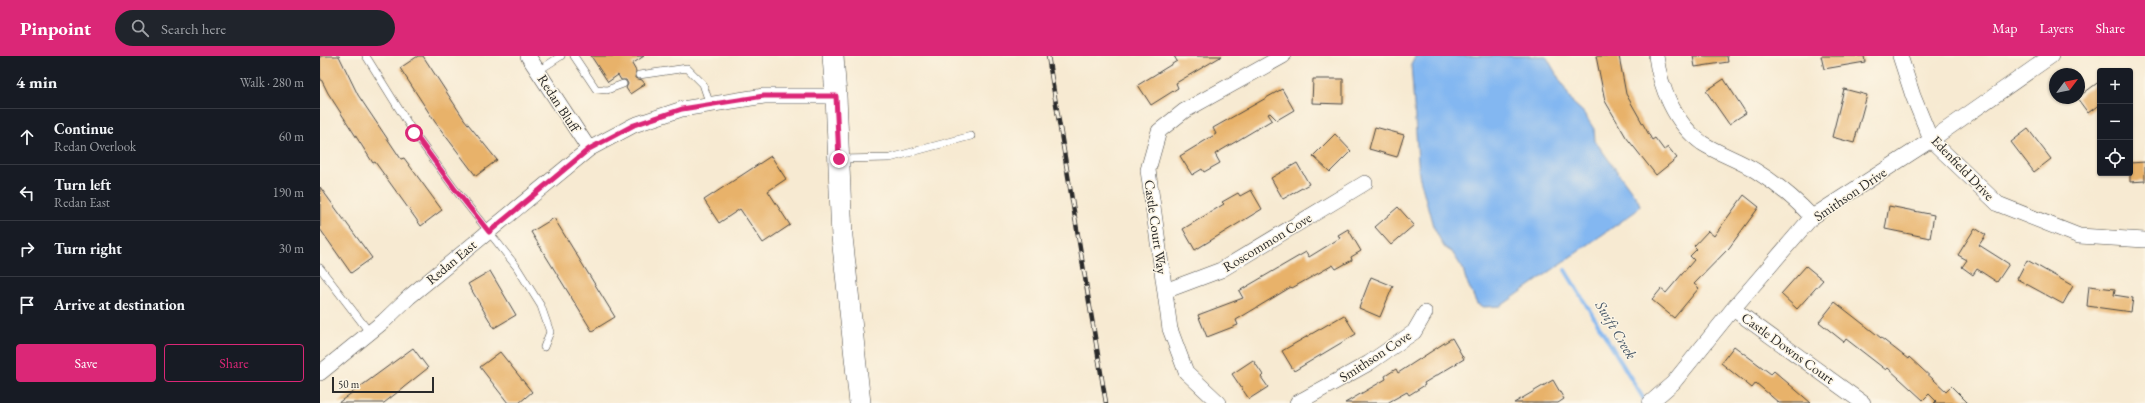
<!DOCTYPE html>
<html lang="en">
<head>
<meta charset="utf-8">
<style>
	:root { --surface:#171b24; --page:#20242c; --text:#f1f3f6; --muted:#9ea1a6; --line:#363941; --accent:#db2777 }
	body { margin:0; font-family:"EB Garamond",serif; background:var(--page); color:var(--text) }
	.controls { position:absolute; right:12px; top:12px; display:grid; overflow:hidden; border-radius:4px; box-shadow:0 1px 3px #0004 }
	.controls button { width:36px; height:36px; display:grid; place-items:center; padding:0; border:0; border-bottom:1px solid var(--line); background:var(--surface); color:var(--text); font:20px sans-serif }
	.compass { position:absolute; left:1729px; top:12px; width:36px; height:36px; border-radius:50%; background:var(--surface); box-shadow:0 1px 3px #0004; rotate:58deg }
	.scale { position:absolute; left:12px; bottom:10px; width:102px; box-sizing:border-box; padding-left:4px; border:2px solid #2b2b2b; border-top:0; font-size:11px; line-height:14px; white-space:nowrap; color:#2b2b2b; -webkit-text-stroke:3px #fcf5e5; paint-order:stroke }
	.stop { position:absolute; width:12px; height:12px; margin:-9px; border:3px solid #db2777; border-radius:50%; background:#fff }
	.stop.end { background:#db2777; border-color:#fff; box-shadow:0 1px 4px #0008 }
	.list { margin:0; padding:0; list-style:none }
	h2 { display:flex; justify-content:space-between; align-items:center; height:52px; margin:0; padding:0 16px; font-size:17px }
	h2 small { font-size:13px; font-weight:400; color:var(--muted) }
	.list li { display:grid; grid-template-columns:26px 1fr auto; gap:12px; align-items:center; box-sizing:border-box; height:56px; padding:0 16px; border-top:1px solid var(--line) }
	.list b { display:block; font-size:15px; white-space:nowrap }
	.list p { margin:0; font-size:13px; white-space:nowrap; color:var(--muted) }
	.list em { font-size:13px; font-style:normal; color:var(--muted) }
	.actions { display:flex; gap:8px; padding:12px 16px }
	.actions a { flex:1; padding:9px 0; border:1px solid var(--accent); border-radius:4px; text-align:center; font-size:14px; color:var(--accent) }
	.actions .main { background:var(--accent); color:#fff }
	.icon { flex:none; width:22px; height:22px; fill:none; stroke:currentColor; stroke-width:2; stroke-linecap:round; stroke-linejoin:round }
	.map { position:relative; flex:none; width:1825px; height:347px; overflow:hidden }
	header { display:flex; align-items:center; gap:24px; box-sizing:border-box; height:56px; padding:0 20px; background:var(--accent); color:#fff }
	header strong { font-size:19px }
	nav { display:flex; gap:22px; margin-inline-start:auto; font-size:14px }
	.search { width:280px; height:36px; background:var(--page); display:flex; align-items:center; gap:10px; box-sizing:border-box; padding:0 14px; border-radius:22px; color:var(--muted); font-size:15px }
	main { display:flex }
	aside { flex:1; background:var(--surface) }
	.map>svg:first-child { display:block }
	.water { fill:#83b7f1; stroke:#57718e }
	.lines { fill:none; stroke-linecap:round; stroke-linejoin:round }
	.stream { stroke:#83b7f1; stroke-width:4 }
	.building { fill:#e8b26a }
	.service-casing { stroke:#4a4844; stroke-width:8 }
	.minor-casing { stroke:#4a4844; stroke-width:16 }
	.secondary-casing { stroke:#4a4844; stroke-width:22 }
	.service { stroke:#fff; stroke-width:7 }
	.minor { stroke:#fff; stroke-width:15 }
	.secondary { stroke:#fff; stroke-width:21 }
	.rail-casing { stroke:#2b2b2b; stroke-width:4.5 }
	.rail { stroke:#fcf5e5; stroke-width:3; stroke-dasharray:9; stroke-linecap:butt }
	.route { stroke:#db2777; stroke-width:5 }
	.labels { text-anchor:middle; stroke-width:3; stroke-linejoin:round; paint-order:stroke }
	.street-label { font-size:14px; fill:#2b2b2b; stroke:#fcf5e5 }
	.water-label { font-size:15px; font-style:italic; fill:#455566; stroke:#fcf5e5 }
</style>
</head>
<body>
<header>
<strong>Pinpoint</strong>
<div class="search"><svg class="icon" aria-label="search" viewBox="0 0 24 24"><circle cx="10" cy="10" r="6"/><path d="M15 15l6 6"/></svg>Search here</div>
<nav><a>Map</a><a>Layers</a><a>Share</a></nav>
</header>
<main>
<aside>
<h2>4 min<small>Walk · 280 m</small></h2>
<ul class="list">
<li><svg class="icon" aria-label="ahead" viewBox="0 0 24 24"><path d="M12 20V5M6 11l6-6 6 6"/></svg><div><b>Continue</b><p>Redan Overlook</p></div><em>60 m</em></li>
<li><svg class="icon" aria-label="left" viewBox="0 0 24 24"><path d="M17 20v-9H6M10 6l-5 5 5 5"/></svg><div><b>Turn left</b><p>Redan East</p></div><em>190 m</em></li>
<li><svg class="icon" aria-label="right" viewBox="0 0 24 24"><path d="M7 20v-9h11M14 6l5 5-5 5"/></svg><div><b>Turn right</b></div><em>30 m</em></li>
<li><svg class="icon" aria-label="arrive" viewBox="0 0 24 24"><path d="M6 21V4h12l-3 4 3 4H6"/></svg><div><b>Arrive at destination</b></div></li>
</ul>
<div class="actions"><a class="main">Save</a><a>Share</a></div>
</aside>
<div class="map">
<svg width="1825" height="347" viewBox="0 0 1825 347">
	<rect width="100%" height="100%" fill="#fcf5e5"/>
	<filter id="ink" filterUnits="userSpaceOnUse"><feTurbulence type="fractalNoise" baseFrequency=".025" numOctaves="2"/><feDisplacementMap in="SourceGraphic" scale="8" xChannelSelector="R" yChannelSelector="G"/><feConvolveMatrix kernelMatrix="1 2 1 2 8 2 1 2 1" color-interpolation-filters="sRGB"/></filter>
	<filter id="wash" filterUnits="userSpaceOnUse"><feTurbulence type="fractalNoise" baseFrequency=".012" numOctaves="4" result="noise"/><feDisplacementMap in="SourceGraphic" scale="16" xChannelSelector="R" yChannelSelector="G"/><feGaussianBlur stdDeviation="0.9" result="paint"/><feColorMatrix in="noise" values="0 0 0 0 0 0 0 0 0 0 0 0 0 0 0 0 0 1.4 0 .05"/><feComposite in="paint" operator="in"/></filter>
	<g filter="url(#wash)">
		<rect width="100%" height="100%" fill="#f7ead2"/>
		<path class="water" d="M 1095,0 L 1226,0 L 1253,47 L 1263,56 L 1274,73 L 1275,85 L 1318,144 L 1320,150 L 1316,155 L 1181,250 L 1164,251 L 1157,248 L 1146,224 L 1143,213 L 1132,196 L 1124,191 L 1113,170 L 1099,119 L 1091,8 Z"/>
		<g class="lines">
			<path class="stream" d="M 1245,214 L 1326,347"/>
		</g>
		<g id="blocks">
			<path class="building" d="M 0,0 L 19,0 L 38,39 L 81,103 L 84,102 L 122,154 L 101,170 L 55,106 L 53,107 L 8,37 L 0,21 Z
				M 98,0 L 103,0 L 144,63 L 177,104 L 156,120 L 115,66 L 80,12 Z
				M 271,0 L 324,0 L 312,8 L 316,15 L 315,22 L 322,24 L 325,28 L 310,38 L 306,32 L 308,28 L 306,24 L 301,24 L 298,19 L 288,26 Z
				M 854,0 L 902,0 L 856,27 L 858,32 L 831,49 L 818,29 L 857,5 Z
				M 1276,0 L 1299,0 L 1306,38 L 1332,84 L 1335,82 L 1344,94 L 1348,91 L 1357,102 L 1336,119 L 1306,81 L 1285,45 Z
				M 1373,0 L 1407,0 L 1408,6 L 1375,11 Z
				M 1501,0 L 1544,0 L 1545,6 L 1504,13 Z
				M 993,23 L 1023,23 L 1023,48 L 992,47 Z
				M 1404,23 L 1426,57 L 1409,68 L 1386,35 Z
				M 1780,25 L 1780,48 L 1768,57 L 1757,42 Z
				M 962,33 L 974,54 L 957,64 L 950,57 L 948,58 L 952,64 L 895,98 L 900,107 L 884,116 L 882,113 L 872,119 L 860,100 L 896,78 L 893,72 Z
				M 1524,33 L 1547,39 L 1534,87 L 1512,81 Z
				M 1055,71 L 1084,79 L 1077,101 L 1049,93 Z
				M 1708,73 L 1731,103 L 1714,116 L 1691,86 Z
				M 1015,78 L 1031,95 L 1010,116 L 993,100 Z
				M 451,100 L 466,123 L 448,135 L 470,169 L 443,187 L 420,153 L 399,167 L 384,144 Z
				M 1825,106 L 1825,125 L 1810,126 L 1810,107 Z
				M 977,107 L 989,128 L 963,143 L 951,122 Z
				M 0,131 L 52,202 L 31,217 L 0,173 Z
				M 931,134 L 942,153 L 875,194 L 863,173 L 904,148 L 902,146 L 918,137 L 920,140 Z
				M 1424,139 L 1439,151 L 1409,192 L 1374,228 L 1379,232 L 1354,262 L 1332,244 L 1341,233 L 1346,237 L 1374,204 L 1370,200 L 1377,193 L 1374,190 L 1388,175 L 1394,180 Z
				M 1569,150 L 1614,159 L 1610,182 L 1565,173 Z
				M 1078,151 L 1094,169 L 1071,189 L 1055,171 Z
				M 234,162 L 295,261 L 272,275 L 211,176 Z
				M 1655,172 L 1666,179 L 1659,189 L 1689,208 L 1677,226 L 1657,213 L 1653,219 L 1642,211 L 1647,204 L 1638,199 Z
				M 1028,173 L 1041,195 L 1031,201 L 1032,204 L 1016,213 L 1013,209 L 972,232 L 971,231 L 916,264 L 918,269 L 887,281 L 878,259 L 923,242 L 919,235 L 986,196 L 989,201 L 1020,182 L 1018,179 Z
				M 1707,204 L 1753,230 L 1743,248 L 1697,223 Z
				M 1486,210 L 1503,224 L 1477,253 L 1461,238 Z
				M 170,215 L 196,259 L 174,272 L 148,228 Z
				M 1051,221 L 1073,230 L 1060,261 L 1039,252 Z
				M 1769,230 L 1795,233 L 1794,239 L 1813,242 L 1811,256 L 1767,250 Z
				M 1515,246 L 1588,303 L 1589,301 L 1626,335 L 1631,330 L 1648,347 L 1614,347 L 1616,345 L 1609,338 L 1603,344 L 1568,312 L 1566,314 L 1526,283 L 1524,286 L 1499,266 Z
				M 1024,259 L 1036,278 L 974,315 L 962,295 Z
				M 1132,282 L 1144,303 L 1104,327 L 1105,329 L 1089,339 L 1087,336 L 1067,347 L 1025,347 L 1066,323 L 1065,320 L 1076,313 L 1078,317 Z
				M 1414,290 L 1451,318 L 1454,315 L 1491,347 L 1459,347 L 1436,327 L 1432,332 L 1401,307 Z
				M 93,292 L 108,312 L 64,347 L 18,347 Z
				M 180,296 L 212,336 L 199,347 L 188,347 L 160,311 Z
				M 933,304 L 943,319 L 941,321 L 948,331 L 929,343 L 912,318 Z
				M 1233,324 L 1244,343 L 1238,347 L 1194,347 Z"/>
		</g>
	</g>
	<g filter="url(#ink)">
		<use href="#blocks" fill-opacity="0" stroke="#4a4844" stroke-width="1"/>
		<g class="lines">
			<defs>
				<path id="service" d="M 46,0 L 94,77 L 134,132 L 196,210 L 221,250 L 230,276 L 224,291
					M 254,0 L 276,33 L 287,34 L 303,28
					M 218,15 L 241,0
					M 319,19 L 367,12 L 383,28 L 390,49
					M 521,103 L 570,102 L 651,80
					M 0,212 L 50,277"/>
				<path id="minor" d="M 208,0 L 269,93
					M 1336,0 C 1340,31 1355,68 1382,87 C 1399,98 1419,104 1436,115 C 1457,128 1475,143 1492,161
					M 1580,0 L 1593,40 L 1611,84 L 1678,148 L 1759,180 L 1825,184
					M 845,235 L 901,214 L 1045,127
					M 1412,254 L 1416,255 L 1543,347
					M 0,317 L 64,265 L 89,241 L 269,93 L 314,69 L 362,53 L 444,40 L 516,40
					M 899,347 L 866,316 L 850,273 L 828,114 L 839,75 L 864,55 L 963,0
					M 977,347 L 1049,307 L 1094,276 L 1105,257
					M 1330,347 L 1353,327 L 1412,254 L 1492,161 L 1611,84 L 1731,0"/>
				<path id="secondary" d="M 513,0 L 516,40 L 522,181 L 540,347"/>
			</defs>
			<use href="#service" class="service-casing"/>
			<use href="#minor" class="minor-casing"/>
			<use href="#secondary" class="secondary-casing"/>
			<use href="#service" class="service"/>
			<use href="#minor" class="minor"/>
			<use href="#secondary" class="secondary"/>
			<defs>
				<path id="rail" d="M 728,0 L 786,347"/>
			</defs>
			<use href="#rail" class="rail-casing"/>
			<use href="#rail" class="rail"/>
		</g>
	</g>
	<g class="lines" filter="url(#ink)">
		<path class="route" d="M 94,77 L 134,132 L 169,176 L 269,93 L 314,69 L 362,53 L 444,40 L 516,40 L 519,103"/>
	</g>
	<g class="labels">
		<g class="street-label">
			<text transform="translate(239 47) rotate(57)" y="5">Redan Bluff</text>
			<text transform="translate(1643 112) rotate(46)" y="5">Edenfield Drive</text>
			<text transform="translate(1530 138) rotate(-34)" y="5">Smithson Drive</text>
			<text transform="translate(836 171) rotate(82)" y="5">Castle Court Way</text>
			<text transform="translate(947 186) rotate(-31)" y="5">Roscommon Cove</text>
			<text transform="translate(131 206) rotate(-40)" y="5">Redan East</text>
			<text transform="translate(1468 292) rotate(36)" y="5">Castle Downs Court</text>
			<text transform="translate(1055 300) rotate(-33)" y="5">Smithson Cove</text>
		</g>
		<g class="water-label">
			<text transform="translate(1296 274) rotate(59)" y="5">Swift Creek</text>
		</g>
	</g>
</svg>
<div class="controls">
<button>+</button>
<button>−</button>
<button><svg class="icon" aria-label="locate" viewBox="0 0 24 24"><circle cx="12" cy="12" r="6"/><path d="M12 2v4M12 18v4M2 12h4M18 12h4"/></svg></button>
</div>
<svg class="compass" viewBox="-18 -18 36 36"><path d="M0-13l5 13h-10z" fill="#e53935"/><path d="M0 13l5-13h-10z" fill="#9ea1a6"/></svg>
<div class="scale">50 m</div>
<div class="stop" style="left:94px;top:77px"></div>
<div class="stop end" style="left:519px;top:103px"></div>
</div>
</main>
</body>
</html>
